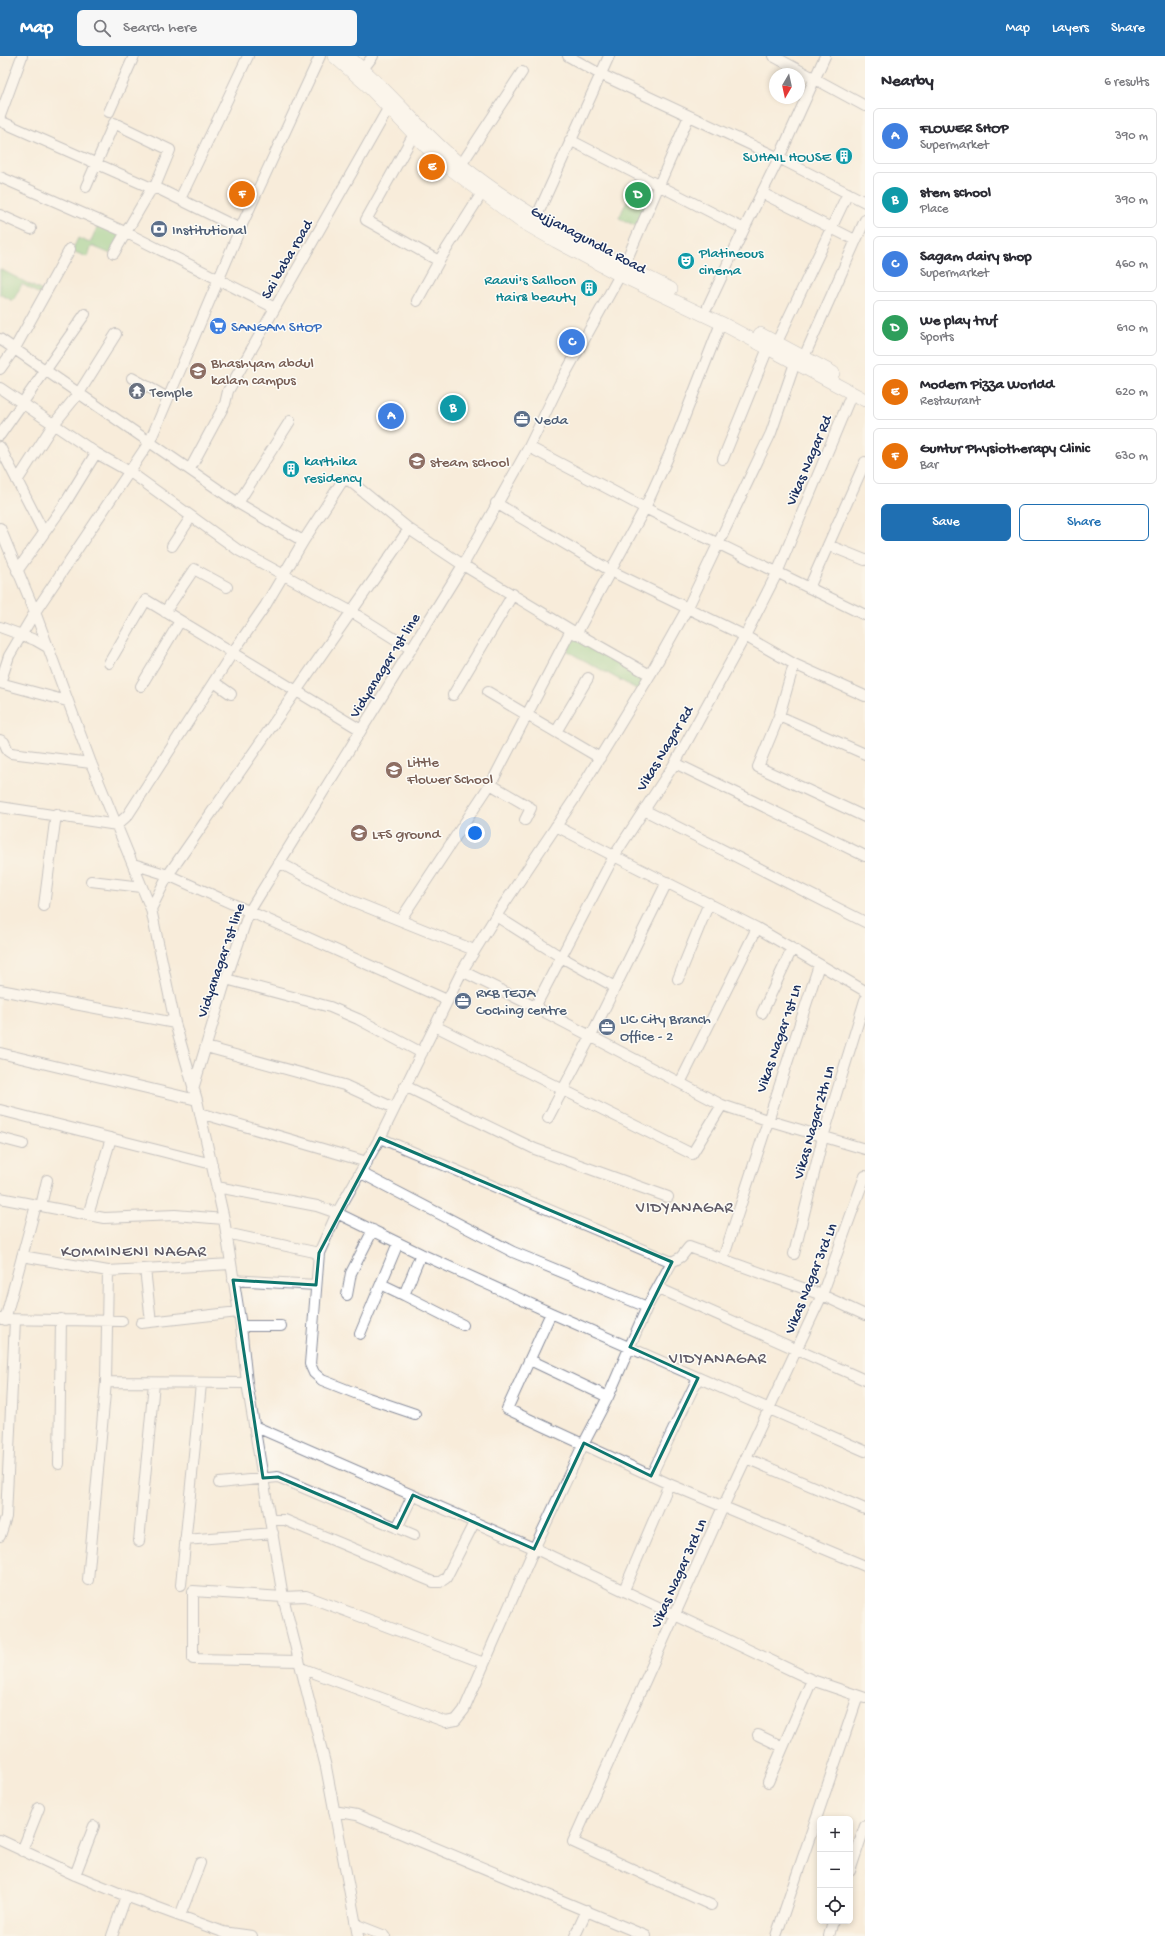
<!DOCTYPE html>
<html lang="en">
<head>
<meta charset="utf-8">
<style>
	:root { --surface:#fff; --page:#f7f7f7; --text:#2b2b33; --muted:#7c7c81; --line:#e1e1e2; --accent:#1f6fb2 }
	body { margin:0; font-family:"Gochi Hand",sans-serif; background:var(--page); color:var(--text) }
	.controls { position:absolute; right:12px; bottom:12px; display:grid; overflow:hidden; border-radius:6px; box-shadow:0 2px 6px #0003 }
	.controls button { width:36px; height:36px; display:grid; place-items:center; padding:0; border:0; border-bottom:1px solid var(--line); background:var(--surface); color:var(--text); font:20px sans-serif }
	.compass { position:absolute; left:769px; top:12px; width:36px; height:36px; border-radius:50%; background:var(--surface); box-shadow:0 2px 6px #0003; rotate:189deg }
	.you { position:absolute; left:475px; top:777px; width:14px; height:14px; margin:-10px; border:3px solid #fff; border-radius:50%; background:#1a73e8; box-shadow:0 0 0 6px #1a73e833 }
	.badge { display:grid; place-items:center; width:26px; height:26px; border-radius:50%; background:var(--accent); color:#fff; font-size:13px; font-weight:700 }
	.pin { position:absolute; translate:-50% -50%; border:2px solid #fff; box-shadow:0 1px 4px #0006 }
	.list { margin:0; padding:0; list-style:none }
	h2 { display:flex; justify-content:space-between; align-items:center; height:52px; margin:0; padding:0 16px; font-size:17px }
	h2 small { font-size:13px; font-weight:400; color:var(--muted) }
	.list li { display:grid; grid-template-columns:26px 1fr auto; gap:12px; align-items:center; box-sizing:border-box; height:56px; margin:0 8px 8px; padding:0 8px; border:1px solid var(--line); border-radius:6px }
	.list b { display:block; font-size:15px; white-space:nowrap }
	.list p { margin:0; font-size:13px; white-space:nowrap; color:var(--muted) }
	.list em { font-size:13px; font-style:normal; color:var(--muted) }
	.actions { display:flex; gap:8px; padding:12px 16px }
	.actions a { flex:1; padding:9px 0; border:1px solid var(--accent); border-radius:6px; text-align:center; font-size:14px; color:var(--accent) }
	.actions .main { background:var(--accent); color:#fff }
	.icon { flex:none; width:22px; height:22px; fill:none; stroke:currentColor; stroke-width:2; stroke-linecap:round; stroke-linejoin:round }
	.map { position:relative; flex:none; width:865px; height:1880px; overflow:hidden }
	header { display:flex; align-items:center; gap:24px; box-sizing:border-box; height:56px; padding:0 20px; background:var(--accent); color:#fff }
	header strong { font-size:19px }
	nav { display:flex; gap:22px; margin-inline-start:auto; font-size:14px }
	.search { width:280px; height:36px; background:var(--page); display:flex; align-items:center; gap:10px; box-sizing:border-box; padding:0 14px; border-radius:6px; color:var(--muted); font-size:15px }
	main { display:flex }
	aside { flex:1; background:var(--surface) }
	.map>svg:first-child { display:block }
	.green { fill:#87c981; stroke:#517c70 }
	.lines { fill:none; stroke-linecap:round; stroke-linejoin:round }
	.minor-casing { stroke:#8a8e9c; stroke-width:12 }
	.major-casing { stroke:#8a8e9c; stroke-width:14 }
	.minor { stroke:#fff; stroke-width:10 }
	.major { stroke:#fff; stroke-width:13 }
	.marked { fill:none; stroke:#0f766e; stroke-width:3; stroke-linejoin:round }
	.labels { text-anchor:middle; stroke-width:3; stroke-linejoin:round; paint-order:stroke }
	.culture-label { font-size:15px; fill:#0d838f; stroke:#fdfcf7; text-anchor:end }
	.service-label { font-size:15px; fill:#4e5e75; stroke:#fdfcf7; text-anchor:start }
	.street-label { font-size:15px; fill:#1b2f5e; stroke:#fdfcf7 }
	.shop-label { font-size:15px; fill:#366cbe; stroke:#fdfcf7; text-anchor:start }
	.education-label { font-size:15px; fill:#785e54; stroke:#fdfcf7; text-anchor:start }
	.worship-label { font-size:15px; fill:#5b616d; stroke:#fdfcf7; text-anchor:start }
	.neighbourhood-label { font-size:16px; letter-spacing:1px; fill:#605b66; stroke:#fdfcf7 }
</style>
</head>
<body>
<header>
<strong>Map</strong>
<div class="search"><svg class="icon" aria-label="search" viewBox="0 0 24 24"><circle cx="10" cy="10" r="6"/><path d="M15 15l6 6"/></svg>Search here</div>
<nav><a>Map</a><a>Layers</a><a>Share</a></nav>
</header>
<main>
<div class="map">
<svg width="865" height="1880" viewBox="0 0 865 1880">
	<rect width="100%" height="100%" fill="#fdfcf7"/>
	<filter id="ink" filterUnits="userSpaceOnUse"><feTurbulence type="fractalNoise" baseFrequency=".025" numOctaves="2"/><feDisplacementMap in="SourceGraphic" scale="8" xChannelSelector="R" yChannelSelector="G"/><feConvolveMatrix kernelMatrix="1 2 1 2 8 2 1 2 1" color-interpolation-filters="sRGB"/></filter>
	<filter id="wash" filterUnits="userSpaceOnUse"><feTurbulence type="fractalNoise" baseFrequency=".012" numOctaves="4" result="noise"/><feDisplacementMap in="SourceGraphic" scale="16" xChannelSelector="R" yChannelSelector="G"/><feGaussianBlur stdDeviation="0.9" result="paint"/><feColorMatrix in="noise" values="0 0 0 0 0 0 0 0 0 0 0 0 0 0 0 0 0 1.4 0 .05"/><feComposite in="paint" operator="in"/></filter>
	<g filter="url(#wash)">
		<rect width="100%" height="100%" fill="#f8ecda"/>
		<path class="green" d="M 636,125 L 653,131 L 636,170 L 619,162 Z
			M 99,167 L 121,177 L 111,198 L 92,190 L 87,201 L 72,195 L 78,182 L 90,187 Z
			M 0,213 L 46,237 L 44,241 L 22,228 L 13,245 L 0,238 Z
			M 576,578 L 650,619 L 640,635 L 567,595 Z"/>
	</g>
	<g filter="url(#ink)">
		<g class="lines">
			<defs>
				<path id="minor" d="M 568,0 L 600,18 L 779,102 L 865,146
					M 773,0 L 865,50
					M 363,13 L 373,0
					M 109,56 L 134,0
					M 0,60 L 22,0
					M 0,65 L 154,133 L 170,94 L 114,67 L 86,131
					M 414,78 L 366,164 L 439,205 L 482,137
					M 570,84 L 744,173
					M 461,109 L 522,16
					M 0,121 L 125,176 L 275,252
					M 762,137 L 855,184
					M 180,143 L 248,0
					M 0,159 L 31,173
					M 536,162 L 609,0
					M 114,197 L 150,135 L 154,133 L 159,133 L 240,173
					M 417,245 L 439,205
					M 708,250 L 744,173 L 779,102 L 825,0
					M 0,283 L 238,447 L 303,485
					M 777,286 L 848,137
					M 804,301 L 865,164
					M 0,313 L 15,292 L 70,193
					M 132,322 L 168,342
					M 0,332 L 96,397
					M 852,337 L 777,517 L 745,580 L 675,707 L 614,800 L 757,872 L 865,935
					M 0,379 L 85,258
					M 0,391 L 44,477
					M 529,391 L 645,452 L 865,559
					M 723,403 L 768,292
					M 190,413 L 225,348 L 228,335 L 389,51
					M 17,425 L 53,369 L 79,337 L 116,278
					M 238,447 L 290,365
					M 496,447 L 611,515 L 745,580 L 794,608 L 865,640
					M 0,472 L 35,556 L 91,707 L 151,853 L 175,967 L 197,1044 L 224,1163 L 241,1270 L 247,1327 L 283,1541 L 326,1711 L 358,1880
					M 828,489 L 865,504
					M 172,490 L 191,461
					M 17,515 L 64,449 L 96,397 L 130,416 L 238,494 L 352,556 L 411,593
					M 809,532 L 865,406
					M 165,556 L 194,513 L 227,531
					M 0,571 L 35,584 L 49,592
					M 576,578 L 645,452 L 673,390 L 721,267
					M 109,607 L 146,544 L 361,674
					M 794,608 L 779,660 L 758,711 L 865,761
					M 214,626 L 231,638
					M 0,627 L 9,600 L 35,556 L 150,385 L 240,173 L 320,0
					M 0,627 L 67,645
					M 141,630 L 180,565
					M 488,636 L 600,702
					M 453,639 L 513,538
					M 779,660 L 865,698
					M 556,676 L 588,622
					M 0,684 L 4,686 L 8,695 L 11,697 L 91,707
					M 675,707 L 865,800
					M 490,728 L 531,752 L 525,764
					M 0,751 L 117,769 L 128,759 L 233,596 L 265,550 L 304,484 L 343,424 L 350,425 L 409,473 L 463,509 L 571,574 L 650,619 L 688,551 L 771,377 L 797,301
					M 644,754 L 865,866
					M 280,807 L 352,845 L 474,894
					M 133,808 L 168,819 L 447,944
					M 91,825 L 142,831
					M 44,850 L 56,758
					M 151,853 L 168,819 L 409,473
					M 496,860 L 561,901 L 615,931
					M 401,863 L 493,724 L 571,574
					M 462,915 L 496,860 L 577,739 L 650,619
					M 226,923 L 330,951 L 358,963 L 422,997
					M 678,923 L 709,847
					M 0,934 L 175,967
					M 535,951 L 614,800 L 556,770
					M 762,957 L 792,893
					M 435,970 L 692,1098 L 722,1049
					M 206,991 L 344,1029 L 394,1052
					M 0,997 L 197,1044
					M 680,1027 L 757,872
					M 405,1030 L 535,1093 L 668,1141
					M 193,1033 L 226,923 L 249,856 L 463,509 L 529,391 L 559,329 L 620,219 L 689,60
					M 0,1054 L 212,1108
					M 200,1057 L 367,1106
					M 548,1062 L 591,980 L 667,826
					M 0,1082 L 23,1088
					M 380,1082 L 672,1206 L 681,1201 L 689,1191 L 822,1239 L 865,1259
					M 361,1117 L 513,1196 L 647,1251
					M 217,1131 L 317,1150 L 337,1157 L 421,1198 L 551,1257 L 865,1395
					M 0,1142 L 104,1162 L 175,1159 L 224,1163
					M 41,1150 L 47,1124
					M 88,1159 L 111,1082
					M 226,1177 L 319,1197
					M 421,1198 L 404,1239 L 463,1269
					M 794,1198 L 823,1081 L 865,944
					M 22,1200 L 108,1215 L 231,1208
					M 723,1203 L 819,909
					M 145,1213 L 151,1266
					M 233,1224 L 316,1229
					M 381,1228 L 404,1239
					M 658,1232 L 865,1324
					M 347,1239 L 351,1217 L 373,1174
					M 551,1257 L 507,1353 L 669,1428 L 865,1510
					M 0,1263 L 122,1265
					M 5,1264 L 36,1149
					M 141,1267 L 238,1256
					M 241,1270 L 281,1270
					M 360,1278 L 398,1187
					M 530,1304 L 608,1341
					M 106,1326 L 247,1327
					M 415,1358 L 365,1341 L 322,1324 L 314,1317 L 310,1308 L 319,1197 L 337,1157 L 380,1082 L 462,915 L 535,951 L 722,1049 L 767,1064 L 865,1093
					M 254,1370 L 538,1494 L 812,1624 L 865,1642
					M 746,1402 L 865,1453
					M 59,1408 L 61,1263
					M 651,1420 L 698,1322
					M 219,1427 L 278,1421 L 414,1479
					M 270,1464 L 285,1464 L 433,1526 L 440,1526 L 446,1522 L 474,1467
					M 397,1472 L 413,1439
					M 0,1480 L 6,1461 L 15,1264
					M 185,1484 L 273,1477
					M 139,1485 L 154,1327
					M 88,1524 L 106,1326 L 108,1215
					M 181,1529 L 201,1328
					M 624,1534 L 669,1428
					M 299,1605 L 193,1603 L 193,1535 L 283,1541 L 306,1540 L 484,1607
					M 301,1612 L 446,1666 L 456,1664 L 464,1654 L 534,1493 L 584,1387 L 608,1341 L 647,1251 L 672,1206
					M 758,1679 L 783,1691
					M 768,1726 L 812,1624
					M 334,1755 L 357,1759 L 646,1880
					M 0,1784 L 75,1819 L 126,1840 L 223,1876 L 252,1880
					M 22,1795 L 39,1752
					M 850,1815 L 865,1770
					M 75,1819 L 94,1770
					M 711,1849 L 573,1786 L 723,1451 L 822,1239 L 865,1120
					M 180,1860 L 200,1807
					M 357,1869 L 385,1880
					M 112,1880 L 126,1840
					M 575,1880 L 587,1854
					M 776,1880 L 858,1640
					M 829,1880 L 833,1865"/>
				<path id="major" d="M 334,0 L 366,28 L 439,104 L 519,164 L 556,185 L 620,219 L 721,267 L 865,344
					M 347,0 C 389,33 420,76 461,109 C 525,160 598,197 671,233
					M 760,278 L 833,317"/>
			</defs>
			<use href="#minor" class="minor-casing"/>
			<use href="#major" class="major-casing"/>
			<use href="#minor" class="minor"/>
			<use href="#major" class="major"/>
		</g>
	</g>
	<path d="M0 0H865V1880H0ZM 380,1082 L 672,1206 L 630,1291 L 698,1322 L 651,1420 L 584,1387 L 534,1493 L 413,1439 L 397,1472 L 278,1421 L 263,1422 L 233,1224 L 316,1229 L 319,1197 Z" fill="#f8ecda" fill-opacity=".55" fill-rule="evenodd"/>
	<path class="marked" d="M 380,1082 L 672,1206 L 630,1291 L 698,1322 L 651,1420 L 584,1387 L 534,1493 L 413,1439 L 397,1472 L 278,1421 L 263,1422 L 233,1224 L 316,1229 L 319,1197 Z"/>
	<defs>
		<symbol id="building-disc" viewBox="-11 -11 22 22"><circle r="9.5" fill="#0f9aa8" stroke="#fdfcf7"/><path d="M-4-6H4V6H1V3H-1V6H-4ZM-2.5-4.3h1.7v1.8h-1.7ZM.8-4.3h1.7v1.8H.8ZM-2.5-1h1.7V.8h-1.7ZM.8-1h1.7V.8H.8Z" fill="#fff"/></symbol>
		<symbol id="bank-disc" viewBox="-11 -11 22 22"><circle r="9.5" fill="#5c6f8a" stroke="#fdfcf7"/><path d="M-6-4H6V4H-6ZM0-2.3a2.3 2.3 0 1 0 0 4.6a2.3 2.3 0 1 0 0-4.6Z" fill="#fff"/></symbol>
		<symbol id="theatre-disc" viewBox="-11 -11 22 22"><circle r="9.5" fill="#0f9aa8" stroke="#fdfcf7"/><path d="M-5-5.5Q0-4 5-5.5V0Q5 5 0 6Q-5 5-5 0ZM-3.3-2.5H-1v1.5H-3.3ZM1-2.5H3.3v1.5H1ZM-2.8 1Q0 5.5 2.8 1Z" fill="#fff"/></symbol>
		<symbol id="supermarket-disc" viewBox="-11 -11 22 22"><circle r="9.5" fill="#3f7fe0" stroke="#fdfcf7"/><path d="M-6-5.5h2.5l.6 2H6L4.5 2H-2.5L-4.4-4H-6ZM-1.5 3.2a1.3 1.3 0 1 0 .1 0ZM3 3.2a1.3 1.3 0 1 0 .1 0Z" fill="#fff"/></symbol>
		<symbol id="university-disc" viewBox="-11 -11 22 22"><circle r="9.5" fill="#8d6e63" stroke="#fdfcf7"/><path d="M0-5L7-2L0 1L-7-2ZM-4 1L0 2.5L4 1V4Q0 6-4 4Z" fill="#fff"/></symbol>
		<symbol id="temple-disc" viewBox="-11 -11 22 22"><circle r="9.5" fill="#6b7280" stroke="#fdfcf7"/><path d="M0-6L5-2H3V0L6.5 2.5H4V6H1.5V3h-3V6H-4V2.5H-6.5L-3 0V-2H-5Z" fill="#fff"/></symbol>
		<symbol id="office-disc" viewBox="-11 -11 22 22"><circle r="9.5" fill="#5c6f8a" stroke="#fdfcf7"/><path d="M-6-3h4V-5.5h4V-3h4V5H-6ZM-1-4.5V-3h2v-1.5ZM-6 0V1H6V0Z" fill="#fff"/></symbol>
		<symbol id="school-disc" viewBox="-11 -11 22 22"><circle r="9.5" fill="#8d6e63" stroke="#fdfcf7"/><path d="M0-5L7-2L0 1L-7-2ZM-4 1L0 2.5L4 1V4Q0 6-4 4Z" fill="#fff"/></symbol>
	</defs>
	<g fill-rule="evenodd">
		<use href="#building-disc" x="834" y="90" width="20" height="20"/>
		<use href="#bank-disc" x="149" y="163" width="20" height="20"/>
		<use href="#theatre-disc" x="676" y="195" width="20" height="20"/>
		<use href="#building-disc" x="579" y="222" width="20" height="20"/>
		<use href="#supermarket-disc" x="208" y="260" width="20" height="20"/>
		<use href="#university-disc" x="188" y="305" width="20" height="20"/>
		<use href="#temple-disc" x="127" y="325" width="20" height="20"/>
		<use href="#office-disc" x="512" y="353" width="20" height="20"/>
		<use href="#school-disc" x="407" y="395" width="20" height="20"/>
		<use href="#building-disc" x="281" y="403" width="20" height="20"/>
		<use href="#school-disc" x="384" y="704" width="20" height="20"/>
		<use href="#school-disc" x="349" y="767" width="20" height="20"/>
		<use href="#office-disc" x="453" y="935" width="20" height="20"/>
		<use href="#office-disc" x="597" y="961" width="20" height="20"/>
	</g>
	<g class="labels">
		<g class="culture-label">
			<text x="831" y="105">SUHAIL HOUSE</text>
			<text x="699" y="201" text-anchor="start">Platineous<tspan x="699" dy="17">cinema</tspan></text>
			<text x="576" y="228">Raavi's Salloon<tspan x="576" dy="17">Hair&amp; beauty</tspan></text>
			<text x="304" y="409" text-anchor="start">karthika<tspan x="304" dy="17">residency</tspan></text>
		</g>
		<g class="service-label">
			<text x="172" y="178">Institutional</text>
			<text x="535" y="368">Veda</text>
			<text x="476" y="941">RKB TEJA<tspan x="476" dy="17">Coching centre</tspan></text>
			<text x="620" y="967">LIC City Branch<tspan x="620" dy="17">Office - 2</tspan></text>
		</g>
		<g class="street-label">
			<text transform="translate(589 183) rotate(28)" y="5">Gujjanagundla Road</text>
			<text transform="translate(286 203) rotate(-60)" y="5">Sai baba road</text>
			<text transform="translate(808 404) rotate(-67)" y="5">Vikas Nagar Rd</text>
			<text transform="translate(384 609) rotate(-58)" y="5">Vidyanagar 1st line</text>
			<text transform="translate(664 692) rotate(-59)" y="5">Vikas Nagar Rd</text>
			<text transform="translate(220 904) rotate(-71)" y="5">Vidyanagar 1st line</text>
			<text transform="translate(778 982) rotate(-71)" y="5">Vikas Nagar 1st Ln</text>
			<text transform="translate(813 1066) rotate(-74)" y="5">Vikas Nagar 2th Ln</text>
			<text transform="translate(810 1222) rotate(-68)" y="5">Vikas Nagar 3rd Ln</text>
			<text transform="translate(678 1517) rotate(-66)" y="5">Vikas Nagar 3rd Ln</text>
		</g>
		<g class="shop-label">
			<text x="231" y="275">SANGAM SHOP</text>
		</g>
		<g class="education-label">
			<text x="211" y="311">Bhashyam abdul<tspan x="211" dy="17">kalam campus</tspan></text>
			<text x="430" y="410">steam school</text>
			<text x="407" y="710">Little<tspan x="407" dy="17">Flower School</tspan></text>
			<text x="372" y="782">LFS ground</text>
		</g>
		<g class="worship-label">
			<text x="150" y="340">Temple</text>
		</g>
		<g class="neighbourhood-label">
			<text x="685" y="1156">VIDYANAGAR</text>
			<text x="134" y="1200">KOMMINENI NAGAR</text>
			<text x="718" y="1307">VIDYANAGAR</text>
		</g>
	</g>
</svg>
<div class="controls">
<button>+</button>
<button>−</button>
<button><svg class="icon" aria-label="locate" viewBox="0 0 24 24"><circle cx="12" cy="12" r="6"/><path d="M12 2v4M12 18v4M2 12h4M18 12h4"/></svg></button>
</div>
<svg class="compass" viewBox="-18 -18 36 36"><path d="M0-13l5 13h-10z" fill="#e53935"/><path d="M0 13l5-13h-10z" fill="#7c7c81"/></svg>
<div class="you"></div>
<div class="pin badge" style="left:391px;top:360px;background:#3f7fe0">A</div>
<div class="pin badge" style="left:453px;top:352px;background:#0f9aa8">B</div>
<div class="pin badge" style="left:572px;top:286px;background:#3f7fe0">C</div>
<div class="pin badge" style="left:638px;top:139px;background:#2e9e5b">D</div>
<div class="pin badge" style="left:432px;top:111px;background:#e8710a">E</div>
<div class="pin badge" style="left:242px;top:138px;background:#e8710a">F</div>
</div>
<aside>
<h2>Nearby<small>6 results</small></h2>
<ul class="list">
<li><span class="badge" style="background:#3f7fe0">A</span><div><b>FLOWER SHOP</b><p>Supermarket</p></div><em>390 m</em></li>
<li><span class="badge" style="background:#0f9aa8">B</span><div><b>stem school</b><p>Place</p></div><em>390 m</em></li>
<li><span class="badge" style="background:#3f7fe0">C</span><div><b>Sagam dairy shop</b><p>Supermarket</p></div><em>460 m</em></li>
<li><span class="badge" style="background:#2e9e5b">D</span><div><b>We play truf</b><p>Sports</p></div><em>610 m</em></li>
<li><span class="badge" style="background:#e8710a">E</span><div><b>Modern Pizza Worldd</b><p>Restaurant</p></div><em>620 m</em></li>
<li><span class="badge" style="background:#e8710a">F</span><div><b>Guntur Physiotherapy Clinic</b><p>Bar</p></div><em>630 m</em></li>
</ul>
<div class="actions"><a class="main">Save</a><a>Share</a></div>
</aside>
</main>
</body>
</html>
